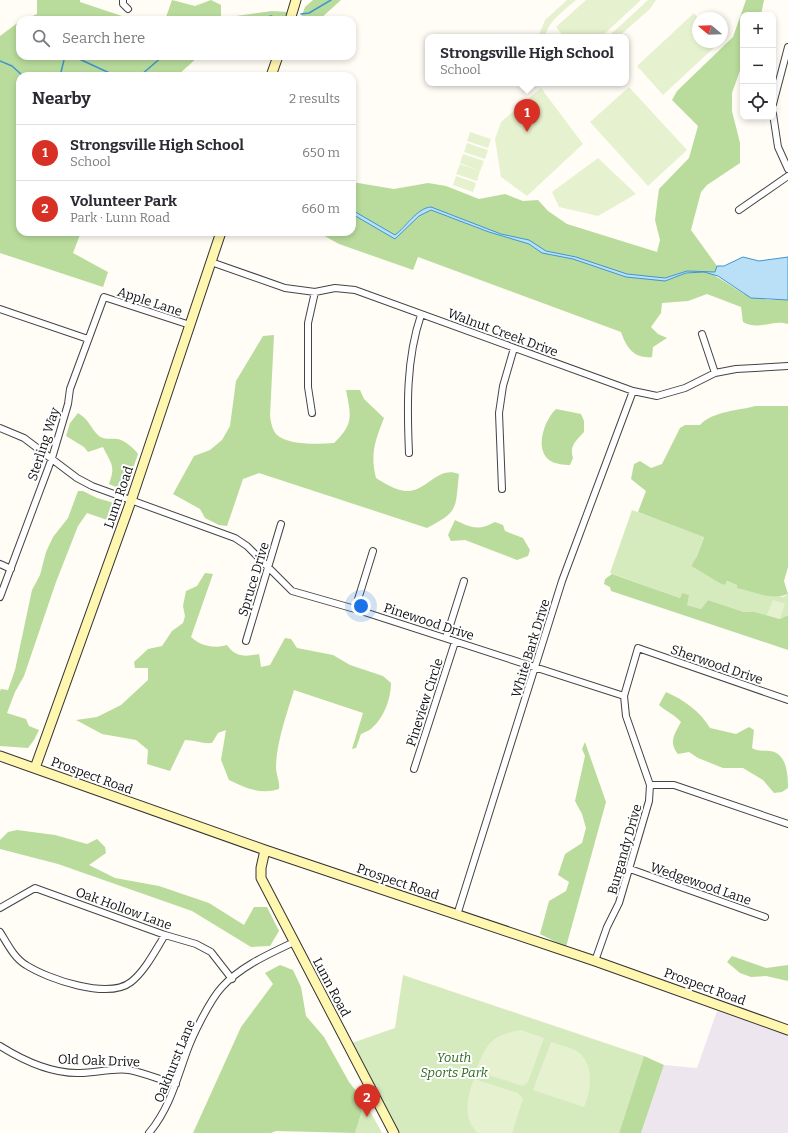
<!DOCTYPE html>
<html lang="en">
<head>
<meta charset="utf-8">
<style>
	:root { --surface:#fff; --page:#f7f7f7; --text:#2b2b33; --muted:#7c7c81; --line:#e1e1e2; --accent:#d93025 }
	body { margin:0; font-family:Bitter,serif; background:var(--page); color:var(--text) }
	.controls { position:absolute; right:12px; top:12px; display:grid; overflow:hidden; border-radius:8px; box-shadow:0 2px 6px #0003 }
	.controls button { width:36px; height:36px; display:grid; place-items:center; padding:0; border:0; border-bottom:1px solid var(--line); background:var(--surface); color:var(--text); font:20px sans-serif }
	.compass { position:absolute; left:692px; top:12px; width:36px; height:36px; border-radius:50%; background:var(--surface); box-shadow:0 2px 6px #0003; rotate:289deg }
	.you { position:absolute; left:361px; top:606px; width:14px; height:14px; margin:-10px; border:3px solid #fff; border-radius:50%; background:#1a73e8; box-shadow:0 0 0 6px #1a73e833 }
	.badge { display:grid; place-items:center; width:26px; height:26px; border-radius:50%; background:var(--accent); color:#fff; font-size:13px; font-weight:700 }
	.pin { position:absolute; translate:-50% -33px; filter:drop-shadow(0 1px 2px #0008) }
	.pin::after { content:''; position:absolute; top:21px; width:14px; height:12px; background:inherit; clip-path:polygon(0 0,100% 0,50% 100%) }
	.popup { position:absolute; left:425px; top:34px; width:204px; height:52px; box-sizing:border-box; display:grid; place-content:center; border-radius:8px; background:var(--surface); filter:drop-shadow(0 1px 3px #0005); font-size:13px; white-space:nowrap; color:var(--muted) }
	.popup b { font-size:15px; color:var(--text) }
	.popup::after { content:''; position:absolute; left:50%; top:100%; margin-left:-8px; border:8px solid transparent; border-top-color:var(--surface) }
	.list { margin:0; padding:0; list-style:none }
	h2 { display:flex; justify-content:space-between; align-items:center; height:52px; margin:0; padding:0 16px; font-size:17px }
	h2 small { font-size:13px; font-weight:400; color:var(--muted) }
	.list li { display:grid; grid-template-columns:26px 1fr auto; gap:12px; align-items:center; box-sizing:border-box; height:56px; padding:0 16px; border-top:1px solid var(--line) }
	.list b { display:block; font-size:15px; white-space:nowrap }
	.list p { margin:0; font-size:13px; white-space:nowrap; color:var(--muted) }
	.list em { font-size:13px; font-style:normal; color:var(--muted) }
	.icon { flex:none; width:22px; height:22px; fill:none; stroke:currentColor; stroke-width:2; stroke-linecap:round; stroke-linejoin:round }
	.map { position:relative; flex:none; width:788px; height:1133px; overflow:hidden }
	.search { position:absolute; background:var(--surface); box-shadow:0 2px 6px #0003; left:16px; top:16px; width:340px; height:44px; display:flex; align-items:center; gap:10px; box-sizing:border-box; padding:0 14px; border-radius:12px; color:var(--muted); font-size:15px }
	.panel { position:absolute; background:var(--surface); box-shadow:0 2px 6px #0003; left:16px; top:72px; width:340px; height:164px; border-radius:12px }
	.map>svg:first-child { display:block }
	.industrial { fill:#eee6ef }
	.green { fill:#d5ebbd }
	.forest { fill:#b9dc9c }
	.pitch { fill:#e6f2cf }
	.water { fill:#b9e0f7; stroke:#3f96cf }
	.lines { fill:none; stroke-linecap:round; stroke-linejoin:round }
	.stream { stroke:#3f96cf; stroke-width:1.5 }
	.street-casing { stroke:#444; stroke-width:8 }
	.secondary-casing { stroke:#333; stroke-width:11 }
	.street { stroke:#fff; stroke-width:6 }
	.secondary { stroke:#fff6b0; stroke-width:9 }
	.labels { text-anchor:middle; stroke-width:4; stroke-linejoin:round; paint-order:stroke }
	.street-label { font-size:13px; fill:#111; stroke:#fff }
	.park-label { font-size:13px; font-style:italic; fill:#2f6b1f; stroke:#fff }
</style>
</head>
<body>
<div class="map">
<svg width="788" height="1133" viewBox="0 0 788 1133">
	<rect width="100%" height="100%" fill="#fffdf5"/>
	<path class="industrial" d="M 717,1011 L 788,1035 L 788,1133 L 641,1133 L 664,1065 L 697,1068 Z"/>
	<path class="green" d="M 632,510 L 704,536 L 697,556 L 691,566 L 721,584 L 725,585 L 726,581 L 738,585 L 737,588 L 741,588 L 783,597 L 788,594 L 788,615 L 780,619 L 755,612 L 744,612 L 708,600 L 701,609 L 687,605 L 682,593 L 680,598 L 610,573 Z
		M 403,975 L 644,1056 L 619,1133 L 396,1133 L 349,1044 L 395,1028 Z
		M 365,1102 L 382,1133 L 355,1133 Z"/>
	<path class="forest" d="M 37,0 L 80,0 L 80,2 L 134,20 L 23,20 L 37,14 Z
		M 172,0 L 195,6 L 211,0 L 221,5 L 221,18 L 272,11 L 288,12 L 286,20 L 165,20 Z
		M 313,0 L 341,0 L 319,20 L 300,20 L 305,7 Z
		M 746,0 L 764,0 L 761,15 L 743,15 L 743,62 L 732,93 L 732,111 L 740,143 L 740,163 L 707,185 L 701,192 L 691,230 L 717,266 L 714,275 L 744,294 L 768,300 L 788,300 L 788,324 C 772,319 760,331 743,322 L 741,307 L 707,294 L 688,301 L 662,303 L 661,313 L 651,327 L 658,334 L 667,338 L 653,347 L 652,357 C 634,359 626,347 621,332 L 418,257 L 413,270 L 339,244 L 321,234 L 321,232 L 352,232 L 352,182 L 394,189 L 428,183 L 446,186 L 479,199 L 505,194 L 523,201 L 538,200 L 548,211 L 567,224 L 657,252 L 660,240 L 655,220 L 659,189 L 689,158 L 698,126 L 672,100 L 677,91 L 733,37 Z
		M 20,21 L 20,56 L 199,56 L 177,76 L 20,76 L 20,232 L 81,232 L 73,253 L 108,272 L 103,287 L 0,253 L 0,36 Z
		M 274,335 L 270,416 C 271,422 272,429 276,434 C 288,446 319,444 334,443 C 354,424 351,416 346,390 L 360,390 L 364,399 L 384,418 C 375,441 370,454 376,478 C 384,483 395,490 405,491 C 426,493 437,465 459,474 C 455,508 460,511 427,528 L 259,473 L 243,479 L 227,526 L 219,525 L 205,518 L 200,509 L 173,494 L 194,456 L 210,450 L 222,440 L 230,426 L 236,381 L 263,336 Z
		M 755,406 L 788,406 L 788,567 L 784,581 L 788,594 C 771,601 753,591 737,588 L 737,585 L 727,581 L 725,585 L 721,584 L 691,566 L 697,556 L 704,537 L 638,512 L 646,491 L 631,479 L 634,464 L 640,461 L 651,468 L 662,464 L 680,428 L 685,425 L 700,425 C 713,411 737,411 755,406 Z
		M 556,409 L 581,414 L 584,421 L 584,432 C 576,441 569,446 573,458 L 570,465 C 564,465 554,464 549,460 C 534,448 545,419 556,409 Z
		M 78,413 C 90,420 90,428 99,436 C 105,441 114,437 121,440 C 126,442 135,449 138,454 L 127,486 L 122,486 L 118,488 L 109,484 C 116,465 111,464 103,447 L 88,452 L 84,447 L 66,436 L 70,423 Z
		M 78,491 L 83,491 L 97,498 L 114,503 L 114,521 L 110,521 L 87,513 L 78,526 L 56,582 L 24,676 L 15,692 L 7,713 L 26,719 L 29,726 L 39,730 L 34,740 L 28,748 L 0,746 L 0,691 L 1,689 L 8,690 L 15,670 L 32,590 L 40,575 L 46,552 L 53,537 L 68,518 Z
		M 455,520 C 472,528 478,531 495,522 L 503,525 L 505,531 L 523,538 L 530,550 L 528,556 L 517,560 L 465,540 L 451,541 L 448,535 Z
		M 205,573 L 213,574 L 191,637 C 201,646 213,649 227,645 C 235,657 245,657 259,654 L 261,667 L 270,665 L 285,638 L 291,639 L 297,648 L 333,655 L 350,665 L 383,676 L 391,683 C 391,698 384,718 372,728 C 369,731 364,732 361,734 L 356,748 L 352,749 L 363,713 L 294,690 C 287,713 276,744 276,767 C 276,775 280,781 279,789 C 260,795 246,788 229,780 L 221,760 L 226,730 L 218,733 L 212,743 C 203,744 194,740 185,740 L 170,771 L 147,764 L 148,750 L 136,740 L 102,734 L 76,720 L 97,717 L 121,705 L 148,680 L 148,668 L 135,668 L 134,662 L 148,649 L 162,646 L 172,631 L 183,623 L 185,616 L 183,606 L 186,591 L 197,586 Z
		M 612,574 L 680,598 L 682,593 L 689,595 L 687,605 L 701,609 L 708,600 L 744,612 L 755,612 L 780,619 L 788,615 L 788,650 L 611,591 L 610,587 L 604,584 L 605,579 Z
		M 666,692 C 684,700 700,711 710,728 L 736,734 L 749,727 L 754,730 L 752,748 C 759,752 763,750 770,751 C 787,753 788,775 788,788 L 782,792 L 774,793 L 763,780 L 743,768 L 723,768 L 698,758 L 689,752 L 678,754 C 668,743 675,733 681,722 C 673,713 666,712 659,705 Z
		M 585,742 L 606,802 L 566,947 L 540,934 L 549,901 L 566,891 L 569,882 L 558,875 L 565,854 L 582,843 L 586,828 L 582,814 L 575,801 L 585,756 L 582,749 Z
		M 17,830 L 55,835 L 87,844 L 97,839 L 105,847 L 106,853 L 89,865 L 115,878 L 159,886 L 209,903 L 244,925 L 254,907 L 267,907 L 279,931 L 270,946 L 251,947 L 192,911 L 58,864 L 0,849 L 0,840 L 8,832 Z
		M 732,956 L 766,968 L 788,965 L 788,981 L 766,976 L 751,977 L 740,973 L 727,962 Z
		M 280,965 L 293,970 L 301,987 L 306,1016 L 324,1037 L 349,1082 L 365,1102 L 355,1133 L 276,1131 L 271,1133 L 193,1133 L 241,1027 L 273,984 L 265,973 Z
		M 644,1056 L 664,1065 L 641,1133 L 619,1133 Z"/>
	<path class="pitch" d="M 567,0 L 576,0 C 565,10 548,21 545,37 L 538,37 L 545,20 Z
		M 586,0 L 641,0 L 601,37 L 564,37 L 556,27 Z
		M 648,0 L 656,0 L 650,9 L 618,37 L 608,37 Z
		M 694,13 L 698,18 L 698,42 L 720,42 L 663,95 L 637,66 Z
		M 629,87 L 687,150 L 648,186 L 590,122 Z
		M 541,88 L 583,144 L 527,196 L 501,177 L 495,139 L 501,122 Z
		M 470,132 L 491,139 L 488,148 L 467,141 Z
		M 467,143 L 488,150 L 485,159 L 464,152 Z
		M 463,154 L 484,161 L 480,171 L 460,163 Z
		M 598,158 L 636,194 L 598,216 L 559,207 L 552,192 Z
		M 460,164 L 480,171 L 477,181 L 456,174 Z
		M 456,176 L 476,183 L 473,192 L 453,185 Z
		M 773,600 L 785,604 L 780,619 L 767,615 Z
		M 521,1030 L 544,1038 L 528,1082 L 523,1086 L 476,1071 C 487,1042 491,1036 521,1030 Z
		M 551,1042 C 559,1045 571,1047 578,1052 C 595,1065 591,1090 584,1107 L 533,1090 Z
		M 474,1079 L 518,1093 L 523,1099 L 512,1133 L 478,1133 C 462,1118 467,1097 474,1079 Z"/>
	<path class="water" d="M 431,207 L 501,234 L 529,240 L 546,251 L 576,257 L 627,274 L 665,278 L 687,271 L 715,272 L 717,266 L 724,266 L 743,257 L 759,261 L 788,257 L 788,300 L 751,298 L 718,276 L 704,272 L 686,273 L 665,281 L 626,277 L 573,259 L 542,253 L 529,244 L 489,232 L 431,210 L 419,216 L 395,239 L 352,214 L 352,210 L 395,235 C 406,227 417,208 431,207 Z"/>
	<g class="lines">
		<path class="stream" d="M 301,14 L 309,13 L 331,0
			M 256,20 L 271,16 L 278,19
			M 0,61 L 12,66 L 23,76
			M 60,76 L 65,56 L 77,58 L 116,76
			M 117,76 L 127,73 L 133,76
			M 136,76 L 141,75 L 163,56"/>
		<defs>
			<path id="street" d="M 123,0 L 123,4 L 128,9
				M 773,104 L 788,47
				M 773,114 L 778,147 L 788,169
				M 739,210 L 788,176
				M 211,262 L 285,288 L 315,292 L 335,288 L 355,290 L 633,391 L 657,396 L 685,388 L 715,373 L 736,369 L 788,366
				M 0,309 L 88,339
				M 702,334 L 715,373
				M 312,413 L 308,387 L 308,323 L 315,292
				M 0,428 L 24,438 L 77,478 L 92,486 L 235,538 L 247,546 L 292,591 L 355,609 L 624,696
				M 409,453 C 407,407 406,359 421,315
				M 502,489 L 499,413 L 503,386 L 514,348
				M 0,564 L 11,569
				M 0,597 L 52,458 L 68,404 L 70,389 L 104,297 L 190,325
				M 355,609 L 373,551
				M 446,638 L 464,581
				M 246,641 L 281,524
				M 414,769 L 455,642
				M 650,785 L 674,785 L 788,824
				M 630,869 L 765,917
				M 0,908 L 35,888 L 165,935 L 196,944 L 211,952 L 232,979
				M 457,915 L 562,581 L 633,391
				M 0,932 C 7,943 14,958 26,965 C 48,979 108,1000 131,982 C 145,971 155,951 165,935
				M 595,961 L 607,927 L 619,903 L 649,801 L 650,785 L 626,716 L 624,696 L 638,648 L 788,700
				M 0,1046 C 24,1061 51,1074 80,1073 C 96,1073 112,1068 129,1070 C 145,1073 160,1080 176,1084
				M 149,1133 C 169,1109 176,1082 186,1054 C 192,1036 210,1000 222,987 C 241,966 269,954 294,942"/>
			<path id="secondary" d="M 290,20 L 296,0
				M 271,76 L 278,56
				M 0,756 L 265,850 L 595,961 L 788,1030
				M 35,768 L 131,501 L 221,232
				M 265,850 L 261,868 L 261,878 L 394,1133"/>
		</defs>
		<use href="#street" class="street-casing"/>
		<use href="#secondary" class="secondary-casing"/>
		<use href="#street" class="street"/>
		<use href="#secondary" class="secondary"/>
	</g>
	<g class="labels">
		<g class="street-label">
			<text transform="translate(150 301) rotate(18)" y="5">Apple Lane</text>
			<text transform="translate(503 332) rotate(20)" y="5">Walnut Creek Drive</text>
			<text transform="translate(43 444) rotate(-72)" y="5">Sterling Way</text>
			<text transform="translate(118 497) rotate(-71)" y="5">Lunn Road</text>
			<text transform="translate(253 579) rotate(-73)" y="5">Spruce Drive</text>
			<text transform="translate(429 621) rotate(18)" y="5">Pinewood Drive</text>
			<text transform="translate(530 648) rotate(-73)" y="5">White Bark Drive</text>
			<text transform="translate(717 664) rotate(19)" y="5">Sherwood Drive</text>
			<text transform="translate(424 702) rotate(-72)" y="5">Pineview Circle</text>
			<text transform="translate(92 775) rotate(20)" y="5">Prospect Road</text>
			<text transform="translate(624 849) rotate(-74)" y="5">Burgandy Drive</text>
			<text transform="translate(398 881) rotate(19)" y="5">Prospect Road</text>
			<text transform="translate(701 883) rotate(19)" y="5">Wedgewood Lane</text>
			<text transform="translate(124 908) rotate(20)" y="5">Oak Hollow Lane</text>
			<text transform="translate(705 986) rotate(20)" y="5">Prospect Road</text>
			<text transform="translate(332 987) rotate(62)" y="5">Lunn Road</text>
			<text transform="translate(99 1060) rotate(2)" y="5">Old Oak Drive</text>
			<text transform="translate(174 1061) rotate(-68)" y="5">Oakhurst Lane</text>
		</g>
		<g class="park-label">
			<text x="454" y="1062">Youth<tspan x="454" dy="15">Sports Park</tspan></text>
		</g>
	</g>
</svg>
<div class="controls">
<button>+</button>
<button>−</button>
<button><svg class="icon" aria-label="locate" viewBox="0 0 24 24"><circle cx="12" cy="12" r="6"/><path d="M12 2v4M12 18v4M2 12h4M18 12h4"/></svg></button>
</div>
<svg class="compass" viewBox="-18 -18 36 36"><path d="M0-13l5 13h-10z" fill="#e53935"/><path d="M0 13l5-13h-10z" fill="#7c7c81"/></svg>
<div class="you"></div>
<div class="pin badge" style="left:527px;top:132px">1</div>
<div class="popup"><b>Strongsville High School</b>School</div>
<div class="pin badge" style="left:367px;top:1117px">2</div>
<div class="search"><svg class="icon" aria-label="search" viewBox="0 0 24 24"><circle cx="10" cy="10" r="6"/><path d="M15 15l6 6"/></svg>Search here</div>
<section class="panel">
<h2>Nearby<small>2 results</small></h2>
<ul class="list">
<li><span class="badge">1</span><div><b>Strongsville High School</b><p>School</p></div><em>650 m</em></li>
<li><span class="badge">2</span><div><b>Volunteer Park</b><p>Park · Lunn Road</p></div><em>660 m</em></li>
</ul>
</section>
</div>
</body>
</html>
